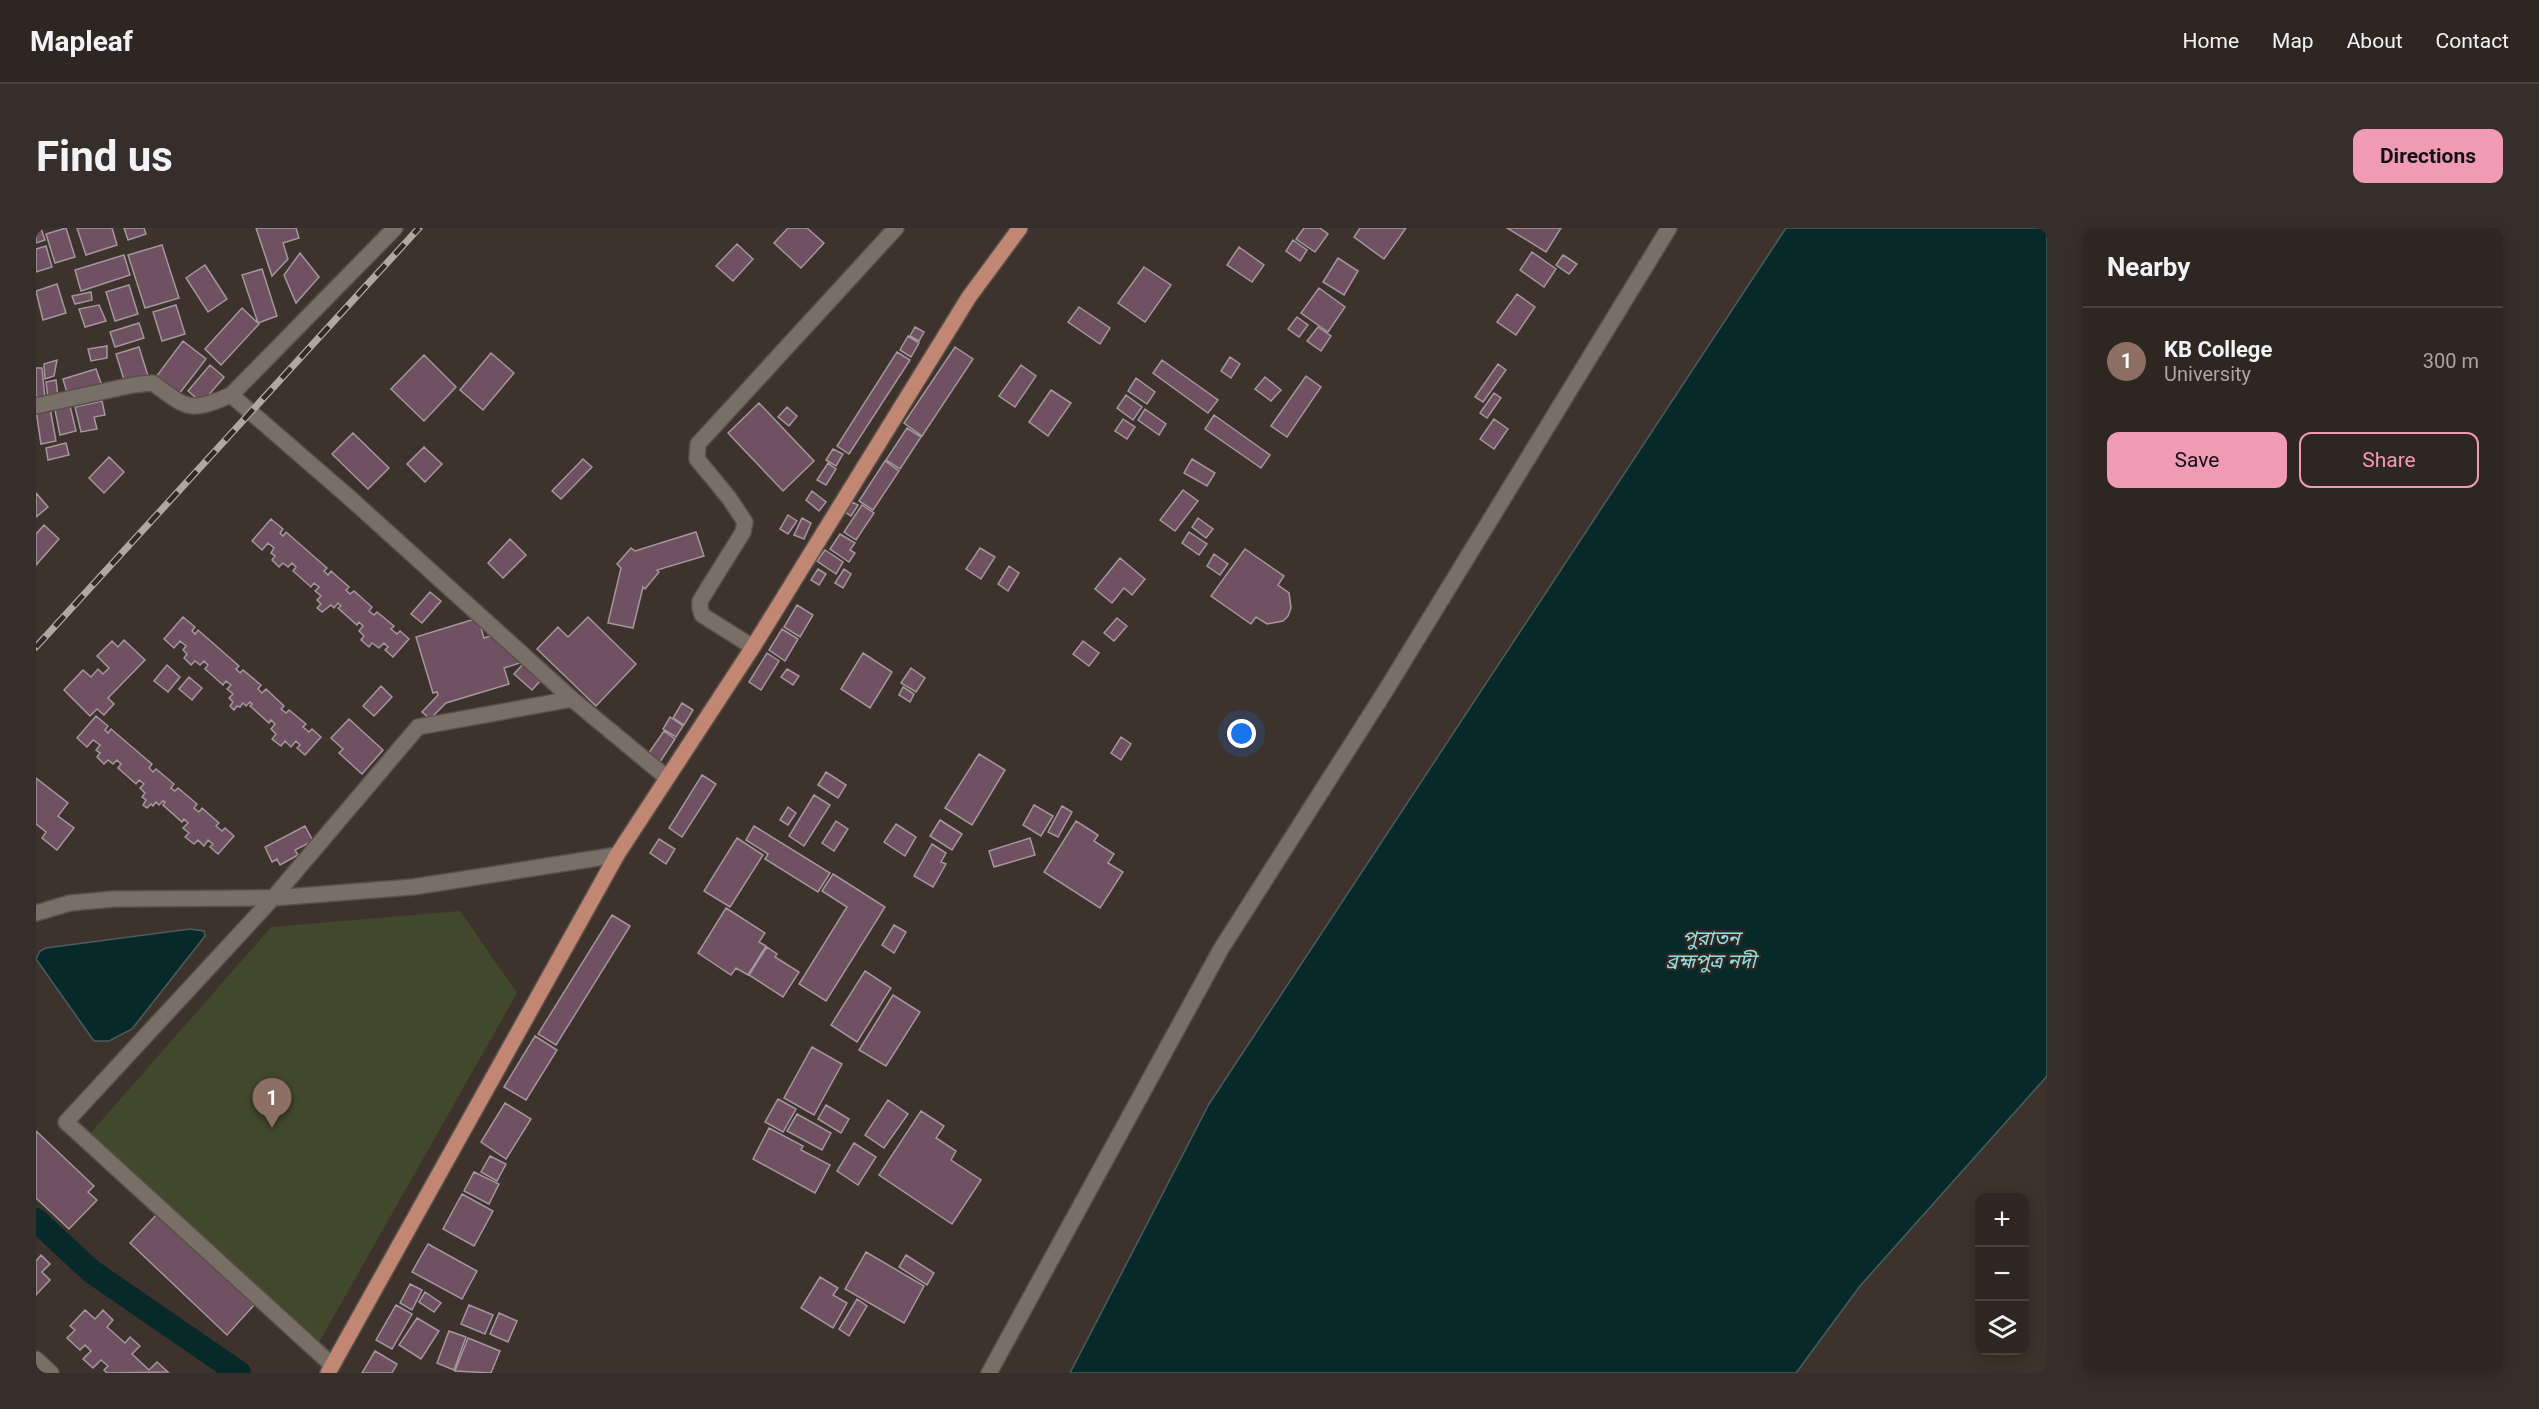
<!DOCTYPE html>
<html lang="en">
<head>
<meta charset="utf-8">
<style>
	:root { --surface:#2e2621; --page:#362e2a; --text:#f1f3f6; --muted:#a7a5a5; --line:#49433f; --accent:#f09ab5 }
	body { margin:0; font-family:Roboto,"Noto Sans Bengali",sans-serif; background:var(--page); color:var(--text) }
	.controls { position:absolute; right:18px; bottom:18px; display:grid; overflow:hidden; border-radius:12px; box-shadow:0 3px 15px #0003 }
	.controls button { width:54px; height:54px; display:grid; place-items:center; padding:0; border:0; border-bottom:2px solid var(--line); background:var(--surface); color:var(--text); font:30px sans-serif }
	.you { position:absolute; left:1206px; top:506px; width:21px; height:21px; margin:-15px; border:4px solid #fff; border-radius:50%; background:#1a73e8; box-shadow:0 0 0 9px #1a73e833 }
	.badge { display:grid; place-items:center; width:39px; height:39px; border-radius:50%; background:var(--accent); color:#fff; font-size:20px; font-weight:700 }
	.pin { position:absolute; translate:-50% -50px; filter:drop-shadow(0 2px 3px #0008) }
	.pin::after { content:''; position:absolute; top:32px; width:21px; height:18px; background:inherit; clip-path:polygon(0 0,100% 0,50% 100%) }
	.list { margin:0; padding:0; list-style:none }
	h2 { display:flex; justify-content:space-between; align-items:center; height:78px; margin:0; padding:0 24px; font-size:26px }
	h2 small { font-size:20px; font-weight:400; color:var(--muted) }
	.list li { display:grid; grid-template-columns:39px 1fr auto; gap:18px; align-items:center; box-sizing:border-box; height:108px; padding:0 24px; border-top:2px solid var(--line) }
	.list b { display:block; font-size:22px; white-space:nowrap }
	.list p { margin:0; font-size:20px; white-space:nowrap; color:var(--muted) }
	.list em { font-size:20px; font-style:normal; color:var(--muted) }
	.actions { display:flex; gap:12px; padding:18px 24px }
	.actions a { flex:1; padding:14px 0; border:2px solid var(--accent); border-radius:12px; text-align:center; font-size:21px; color:var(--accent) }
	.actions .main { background:var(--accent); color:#111 }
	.icon { flex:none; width:33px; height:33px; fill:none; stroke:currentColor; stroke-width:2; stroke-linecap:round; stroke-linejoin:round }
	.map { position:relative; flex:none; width:2011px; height:1145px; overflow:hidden; border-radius:12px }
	header { display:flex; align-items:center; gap:36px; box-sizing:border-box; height:84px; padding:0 30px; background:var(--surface); border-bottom:2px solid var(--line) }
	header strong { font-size:28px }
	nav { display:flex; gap:33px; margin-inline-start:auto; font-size:21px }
	.intro { display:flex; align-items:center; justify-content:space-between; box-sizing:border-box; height:144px; padding:0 36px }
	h1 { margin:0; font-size:42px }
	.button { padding:15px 27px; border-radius:12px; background:var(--accent); color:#111; font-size:21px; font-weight:700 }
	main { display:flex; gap:36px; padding:0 36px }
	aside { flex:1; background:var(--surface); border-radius:12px; box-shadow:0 3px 15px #0003 }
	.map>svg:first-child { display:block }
	.green { fill:#42482c }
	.water { fill:#08292a; stroke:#495e5d; stroke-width:1.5 }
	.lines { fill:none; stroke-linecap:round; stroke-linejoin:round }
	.canal { stroke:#08292a; stroke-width:24 }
	.building { fill:#6f5162; stroke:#a3969d; stroke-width:1.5 }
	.minor-casing { stroke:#594f4b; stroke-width:18 }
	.major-casing { stroke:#594f4b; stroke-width:18 }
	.minor { stroke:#7a6f67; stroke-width:15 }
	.major { stroke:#c18772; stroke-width:15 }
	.rail-casing { stroke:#aea7a2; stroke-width:7 }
	.rail { stroke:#332923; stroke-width:4.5; stroke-dasharray:14; stroke-linecap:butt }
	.labels { text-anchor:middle; stroke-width:4.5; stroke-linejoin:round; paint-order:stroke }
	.water-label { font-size:20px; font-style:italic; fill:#90dfe1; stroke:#332923 }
</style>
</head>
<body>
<header>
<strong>Mapleaf</strong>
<nav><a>Home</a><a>Map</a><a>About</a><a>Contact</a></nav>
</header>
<div class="intro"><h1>Find us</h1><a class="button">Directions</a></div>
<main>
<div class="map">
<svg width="2011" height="1145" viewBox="0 0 2011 1145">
	<rect width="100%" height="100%" fill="#3d332c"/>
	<path class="green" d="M 424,683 L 481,765 L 281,1118 L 52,908 L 235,699 Z"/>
	<path class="water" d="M 1750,0 L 2011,0 L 2011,848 L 1824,1058 L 1760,1145 L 1034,1145 L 1173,876 Z
		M 154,701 L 168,703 L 169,708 L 96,801 L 73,813 L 58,813 L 0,731 L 4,723 L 10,720 Z"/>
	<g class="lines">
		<path class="canal" d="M 0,992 L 55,1043 L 203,1145"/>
	</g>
	<path class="building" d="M 0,0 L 5,0 L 9,12 L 0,15 Z
		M 30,0 L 39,29 L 19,35 L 10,6 Z
		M 41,0 L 76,0 L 81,17 L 50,27 Z
		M 88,0 L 108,0 L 110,6 L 92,12 Z
		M 220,0 L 260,0 L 263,10 L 247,15 L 252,31 L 236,48 Z
		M 752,0 L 771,0 L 788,15 L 765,40 L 738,15 Z
		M 1268,0 L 1284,0 L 1292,6 L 1279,24 L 1260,11 Z
		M 1324,0 L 1370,0 L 1348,31 L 1318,9 Z
		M 1471,0 L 1525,0 L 1510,24 Z
		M 1257,12 L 1271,22 L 1264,33 L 1250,23 Z
		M 701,16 L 717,31 L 697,53 L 680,38 Z
		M 126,17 L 143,70 L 109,80 L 92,27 Z
		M 10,18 L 16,39 L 0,44 L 0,21 Z
		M 1203,19 L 1228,37 L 1216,54 L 1191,37 Z
		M 1496,24 L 1520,41 L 1508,59 L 1484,42 Z
		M 264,25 L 283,49 L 260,75 L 248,47 Z
		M 88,27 L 94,47 L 45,63 L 39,42 Z
		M 1527,27 L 1541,36 L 1533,46 L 1520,37 Z
		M 1302,30 L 1322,43 L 1308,67 L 1287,54 Z
		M 169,37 L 191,71 L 172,84 L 150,50 Z
		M 1108,39 L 1135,57 L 1109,94 L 1082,75 Z
		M 226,41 L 241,88 L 222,95 L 206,47 Z
		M 21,56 L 30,85 L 7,92 L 0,63 Z
		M 93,57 L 102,86 L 79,93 L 70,64 Z
		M 1283,60 L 1309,79 L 1292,104 L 1265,85 Z
		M 55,64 L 56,72 L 39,76 L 36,68 Z
		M 1481,66 L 1499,79 L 1480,107 L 1461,94 Z
		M 63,77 L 70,93 L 49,99 L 43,81 Z
		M 140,77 L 149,106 L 126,113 L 117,84 Z
		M 1043,79 L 1074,100 L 1064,116 L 1032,94 Z
		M 206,80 L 223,96 L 185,137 L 169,121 Z
		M 1261,89 L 1272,97 L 1263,109 L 1252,101 Z
		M 103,95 L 108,110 L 79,119 L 74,104 Z
		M 879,99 L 888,104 L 883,113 L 874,108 Z
		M 1282,99 L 1295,108 L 1285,123 L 1271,113 Z
		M 872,108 L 883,115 L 875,129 L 864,122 Z
		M 147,113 L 170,131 L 143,166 L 120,149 Z
		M 71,118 L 71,130 L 55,133 L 52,121 Z
		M 103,119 L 112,148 L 89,155 L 80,126 Z
		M 919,119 L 937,131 L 886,208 L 868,195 Z
		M 861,124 L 874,132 L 813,226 L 801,218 Z
		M 455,125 L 478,145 L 447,182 L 424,162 Z
		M 388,127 L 420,159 L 388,193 L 355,161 Z
		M 1194,129 L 1204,136 L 1195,150 L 1185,143 Z
		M 21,132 L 18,148 L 9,151 L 8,136 Z
		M 1126,132 L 1182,172 L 1172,185 L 1117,145 Z
		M 1462,136 L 1470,142 L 1447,174 L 1439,169 Z
		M 174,137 L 188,149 L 166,175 L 152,163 Z
		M 985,137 L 1000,148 L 979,179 L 963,168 Z
		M 0,140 L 6,140 L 9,171 L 0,172 Z
		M 60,141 L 66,158 L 32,168 L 27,151 Z
		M 1270,148 L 1285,159 L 1251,209 L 1235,198 Z
		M 1229,149 L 1245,162 L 1235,173 L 1219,161 Z
		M 1100,150 L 1119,164 L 1111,176 L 1092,163 Z
		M 20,152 L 22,169 L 12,170 L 10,154 Z
		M 1015,162 L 1035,175 L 1012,208 L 993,194 Z
		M 1458,165 L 1465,170 L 1451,190 L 1444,185 Z
		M 1090,167 L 1106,179 L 1097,192 L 1081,180 Z
		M 66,173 L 69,187 L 58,189 L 61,201 L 45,204 L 39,179 Z
		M 723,175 L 778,233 L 747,263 L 692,205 Z
		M 34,178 L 40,203 L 24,207 L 19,182 Z
		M 751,179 L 761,188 L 753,198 L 742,189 Z
		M 14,180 L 20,213 L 5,216 L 0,182 Z
		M 1109,181 L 1130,196 L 1123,207 L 1102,192 Z
		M 1178,187 L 1234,227 L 1225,240 L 1169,201 Z
		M 1087,191 L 1099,199 L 1091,211 L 1079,203 Z
		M 1458,191 L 1472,201 L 1458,221 L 1444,211 Z
		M 871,200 L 885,209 L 864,241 L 850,232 Z
		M 317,205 L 353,240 L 332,261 L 296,226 Z
		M 30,215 L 33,227 L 12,232 L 10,220 Z
		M 388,219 L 406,236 L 389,254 L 371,236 Z
		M 797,221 L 807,226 L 800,238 L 790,232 Z
		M 73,229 L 88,244 L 68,265 L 53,250 Z
		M 547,231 L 556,239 L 525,271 L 516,263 Z
		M 1156,231 L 1179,245 L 1171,258 L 1148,245 Z
		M 849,233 L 863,243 L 837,282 L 823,273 Z
		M 792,235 L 800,241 L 790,257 L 781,252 Z
		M 1147,262 L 1162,273 L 1139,303 L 1124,292 Z
		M 776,263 L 790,274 L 783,283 L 770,272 Z
		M 0,265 L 12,279 L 0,289 Z
		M 816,274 L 822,277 L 815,288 L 809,284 Z
		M 826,277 L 838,285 L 820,312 L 808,304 Z
		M 752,287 L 761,293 L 752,306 L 744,301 Z
		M 766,290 L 775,295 L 768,311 L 758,307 Z
		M 1162,290 L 1177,301 L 1170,310 L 1156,299 Z
		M 235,291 L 247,301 L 244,305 L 247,308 L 250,304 L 291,340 L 288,343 L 292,347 L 295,343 L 313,359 L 310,362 L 314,366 L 318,363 L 336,379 L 333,383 L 338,387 L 341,384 L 358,398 L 355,401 L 361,406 L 364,403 L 373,411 L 357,429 L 349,422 L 352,419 L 348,415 L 343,420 L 336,415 L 333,419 L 325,412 L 328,408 L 323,403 L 327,398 L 323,394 L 321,397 L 302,380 L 305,378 L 302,375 L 298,380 L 295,377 L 286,384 L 281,380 L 285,376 L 281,372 L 285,368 L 279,363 L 283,359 L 278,355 L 275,359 L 257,343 L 260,339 L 256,335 L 252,339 L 247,335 L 243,339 L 236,332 L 239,328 L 235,325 L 238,320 L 232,315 L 226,322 L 216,313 Z
		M 8,297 L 23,311 L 0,337 L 0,306 Z
		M 660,304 L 668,328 L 621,342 L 623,344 L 609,361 L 607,359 L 597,400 L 572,395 L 585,340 L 581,336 L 595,320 L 599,323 Z
		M 1153,304 L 1171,316 L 1163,327 L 1146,315 Z
		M 804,306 L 819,315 L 814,322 L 819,325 L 813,334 L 794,321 Z
		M 474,311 L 490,327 L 467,350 L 452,335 Z
		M 944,320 L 959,329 L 945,351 L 930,341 Z
		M 1209,321 L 1248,348 L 1242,357 L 1253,365 L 1255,380 L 1252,388 L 1247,393 L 1231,396 L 1220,389 L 1215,396 L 1175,368 Z
		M 789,322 L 807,334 L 800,346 L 781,333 Z
		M 1178,326 L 1192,336 L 1184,347 L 1171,338 Z
		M 1084,330 L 1109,351 L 1096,367 L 1088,360 L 1076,375 L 1059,361 Z
		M 973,338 L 983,345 L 972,363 L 962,356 Z
		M 782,341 L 790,346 L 783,357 L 775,352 Z
		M 808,341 L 815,346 L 807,360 L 799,355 Z
		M 394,364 L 405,373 L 386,395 L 375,386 Z
		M 761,377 L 777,387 L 764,409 L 748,399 Z
		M 147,389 L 159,399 L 156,403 L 159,406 L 162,402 L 203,438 L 200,441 L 204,445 L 207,442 L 225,457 L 222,461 L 226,465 L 230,461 L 248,478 L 245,481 L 250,485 L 253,482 L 270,496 L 267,499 L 273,504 L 276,501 L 285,509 L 269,527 L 261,520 L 264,517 L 260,513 L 255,519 L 249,513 L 245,518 L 236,511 L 240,506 L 235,501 L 239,496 L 235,492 L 233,495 L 214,478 L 216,476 L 214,474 L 210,478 L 207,475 L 204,479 L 201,478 L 198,482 L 194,478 L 197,474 L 193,470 L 197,466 L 191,461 L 195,457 L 190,453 L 187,457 L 169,441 L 172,437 L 168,433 L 164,437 L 159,433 L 155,437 L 148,430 L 151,426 L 147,422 L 150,418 L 144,413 L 138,420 L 128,411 Z
		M 552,389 L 600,436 L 560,478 L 501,421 L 522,399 L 532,409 Z
		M 442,390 L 448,410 L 460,406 L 487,434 L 468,440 L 473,456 L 410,475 L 394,491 L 386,484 L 402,467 L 401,464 L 397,465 L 380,409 Z
		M 1081,390 L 1091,398 L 1078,413 L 1068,405 Z
		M 746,401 L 762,411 L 749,433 L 733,422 Z
		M 88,412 L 109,432 L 72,470 L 78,476 L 68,487 L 61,481 L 54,488 L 28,462 L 47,442 L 55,449 L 62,441 L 67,446 L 73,440 L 61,428 L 76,413 L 82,419 Z
		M 1047,413 L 1063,425 L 1053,438 L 1037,426 Z
		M 731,425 L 743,433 L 725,462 L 713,454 Z
		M 827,425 L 856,444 L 834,480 L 805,461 Z
		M 488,435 L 506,451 L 496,462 L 478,446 Z
		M 131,437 L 144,449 L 132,464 L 118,453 Z
		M 875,440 L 889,450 L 880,464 L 865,455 Z
		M 751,441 L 763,448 L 757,457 L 745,449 Z
		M 153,449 L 166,460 L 156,472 L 143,461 Z
		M 345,458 L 356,469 L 338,488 L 327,478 Z
		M 867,459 L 878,466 L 874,474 L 863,467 Z
		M 646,475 L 657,482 L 648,497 L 637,490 Z
		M 60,488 L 72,498 L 69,502 L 72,505 L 75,501 L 116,536 L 113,540 L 117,544 L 120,541 L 138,556 L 135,560 L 139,563 L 142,560 L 161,576 L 158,580 L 163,584 L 166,580 L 183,595 L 180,598 L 186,603 L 189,600 L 198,608 L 182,626 L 174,619 L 177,616 L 172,612 L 168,618 L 162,612 L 158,616 L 149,609 L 153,605 L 147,600 L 152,595 L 148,591 L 146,594 L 127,577 L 129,574 L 127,573 L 123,577 L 120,574 L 117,578 L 115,576 L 111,580 L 107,577 L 110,572 L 106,569 L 109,565 L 104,560 L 108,556 L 103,552 L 100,556 L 82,540 L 85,536 L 81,532 L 77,536 L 72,532 L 68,536 L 61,529 L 64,525 L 60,522 L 64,517 L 57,512 L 51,519 L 41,510 Z
		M 634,489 L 647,498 L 640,509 L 627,501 Z
		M 313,491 L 347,522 L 326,546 L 303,525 L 307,521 L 295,510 Z
		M 628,503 L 639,511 L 622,537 L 610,529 Z
		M 1085,509 L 1095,516 L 1085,532 L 1075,525 Z
		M 943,526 L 969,542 L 936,597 L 909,580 Z
		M 790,544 L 810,557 L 802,570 L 782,557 Z
		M 666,547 L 680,556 L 646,609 L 633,600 Z
		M 0,550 L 32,575 L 22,588 L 38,600 L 21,622 L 6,610 L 10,604 L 0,596 Z
		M 778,567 L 794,577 L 768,618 L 753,608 Z
		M 998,577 L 1017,588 L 1005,608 L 987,597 Z
		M 1026,578 L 1036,584 L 1022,609 L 1012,604 Z
		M 752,579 L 760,585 L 752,597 L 744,592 Z
		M 904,592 L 926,606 L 916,622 L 894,608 Z
		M 800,593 L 812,601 L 798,623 L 786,615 Z
		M 1040,593 L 1062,607 L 1058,613 L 1078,626 L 1072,635 L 1087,644 L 1064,680 L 1008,644 Z
		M 860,596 L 880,609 L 869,628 L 848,614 Z
		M 269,598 L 277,613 L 259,622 L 262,627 L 244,637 L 241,631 L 236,634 L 229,619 Z
		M 718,598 L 794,645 L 782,664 L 729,631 L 732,626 L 710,612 Z
		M 701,610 L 727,627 L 694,679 L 668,663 Z
		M 994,610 L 999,627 L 958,639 L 953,623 Z
		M 623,611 L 639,621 L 630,636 L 614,625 Z
		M 896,616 L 910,625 L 905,634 L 910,636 L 897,659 L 878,648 Z
		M 797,646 L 849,679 L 790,773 L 763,756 L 811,679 L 786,663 Z
		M 690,680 L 729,705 L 723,714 L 730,718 L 712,747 L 700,740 L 695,747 L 662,725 Z
		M 576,687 L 594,698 L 520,817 L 502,806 Z
		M 858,697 L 870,704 L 858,725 L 846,717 Z
		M 731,719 L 741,726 L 739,729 L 763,744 L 747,769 L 713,747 Z
		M 829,743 L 855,760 L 821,814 L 795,797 Z
		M 857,767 L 884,784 L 850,838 L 823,822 Z
		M 499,808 L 521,822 L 490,872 L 468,859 Z
		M 776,819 L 806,836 L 778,887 L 748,870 Z
		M 742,871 L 760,881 L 747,904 L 729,894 Z
		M 852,872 L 872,886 L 848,920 L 829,907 Z
		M 469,875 L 495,891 L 470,931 L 445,914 Z
		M 790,877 L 813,891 L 805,905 L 782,891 Z
		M 885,883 L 908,898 L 900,910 L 920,923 L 915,932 L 945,952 L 916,996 L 843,947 Z
		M 761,886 L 795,905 L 786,922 L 751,903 Z
		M 733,900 L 767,918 L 765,922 L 794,937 L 779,965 L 717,931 Z
		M 0,903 L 58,958 L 52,964 L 61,972 L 33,1001 L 0,970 Z
		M 818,915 L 840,929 L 822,957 L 801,943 Z
		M 454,928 L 470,936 L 461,953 L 445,944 Z
		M 438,944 L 463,956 L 453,976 L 428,963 Z
		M 426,966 L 457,983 L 438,1018 L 407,1001 Z
		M 122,985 L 218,1077 L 191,1107 L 94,1015 Z
		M 392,1016 L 441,1043 L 426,1071 L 376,1044 Z
		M 830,1024 L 888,1058 L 868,1095 L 809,1061 Z
		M 5,1027 L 14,1036 L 6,1044 L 14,1052 L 0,1067 L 0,1033 Z
		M 870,1027 L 898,1045 L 891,1057 L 863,1039 Z
		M 784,1049 L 802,1060 L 797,1067 L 811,1075 L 797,1100 L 765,1080 Z
		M 374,1056 L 386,1062 L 376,1082 L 364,1075 Z
		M 389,1064 L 405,1075 L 398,1084 L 383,1074 Z
		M 821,1071 L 831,1078 L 813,1108 L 803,1101 Z
		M 360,1077 L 376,1086 L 356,1121 L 340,1112 Z
		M 433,1077 L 457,1087 L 449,1106 L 425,1096 Z
		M 49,1082 L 59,1091 L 67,1082 L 77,1092 L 71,1099 L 89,1115 L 94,1109 L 104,1118 L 96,1126 L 113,1142 L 121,1134 L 132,1144 L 71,1145 L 68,1142 L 72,1138 L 65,1132 L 57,1140 L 47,1131 L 55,1123 L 49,1117 L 44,1122 L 31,1110 L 39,1102 L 34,1098 Z
		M 463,1085 L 481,1093 L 472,1114 L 454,1106 Z
		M 381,1090 L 403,1103 L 385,1131 L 363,1117 Z
		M 413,1103 L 430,1109 L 418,1142 L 401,1135 Z
		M 432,1110 L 464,1123 L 455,1145 L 419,1143 Z
		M 339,1123 L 361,1136 L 356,1145 L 326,1145 Z"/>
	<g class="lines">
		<defs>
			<path id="minor" d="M 195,167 L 315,271 L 536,471 L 630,549
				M 0,178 L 97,157 L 117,155 C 152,181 153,185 195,167 L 359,0
				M 717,419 L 666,387 L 664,380 L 664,373 L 707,304 L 709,294 L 693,270 L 661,231 L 662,216 L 860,0
				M 0,685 L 34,675 L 78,671 L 237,670 L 377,659 L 581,627
				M 0,1131 L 15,1145
				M 296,1137 L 30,894 L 237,670 L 382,499 L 536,471
				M 953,1145 L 1185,721 L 1350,462 L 1633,0"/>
			<path id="major" d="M 292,1145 L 581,627 L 717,419 L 933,69 L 984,0"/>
		</defs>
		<use href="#minor" class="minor-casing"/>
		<use href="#major" class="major-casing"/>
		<use href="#minor" class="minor"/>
		<use href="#major" class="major"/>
		<defs>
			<path id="rail" d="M 0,419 L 383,0"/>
		</defs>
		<use href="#rail" class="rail-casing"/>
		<use href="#rail" class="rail"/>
	</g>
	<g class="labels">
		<g class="water-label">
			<text x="1675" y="717">পুরাতন<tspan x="1675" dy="23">ব্রহ্মপুত্র নদী</tspan></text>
		</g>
	</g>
</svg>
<div class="controls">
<button>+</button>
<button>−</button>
<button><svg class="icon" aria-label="layers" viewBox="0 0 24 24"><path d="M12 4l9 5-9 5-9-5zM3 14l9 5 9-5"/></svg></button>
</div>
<div class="you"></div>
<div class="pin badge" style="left:236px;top:900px;background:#8d6e63">1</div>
</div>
<aside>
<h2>Nearby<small></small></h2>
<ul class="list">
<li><span class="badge" style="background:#8d6e63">1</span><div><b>KB College</b><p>University</p></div><em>300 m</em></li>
</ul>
<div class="actions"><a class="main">Save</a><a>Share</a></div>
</aside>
</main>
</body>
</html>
